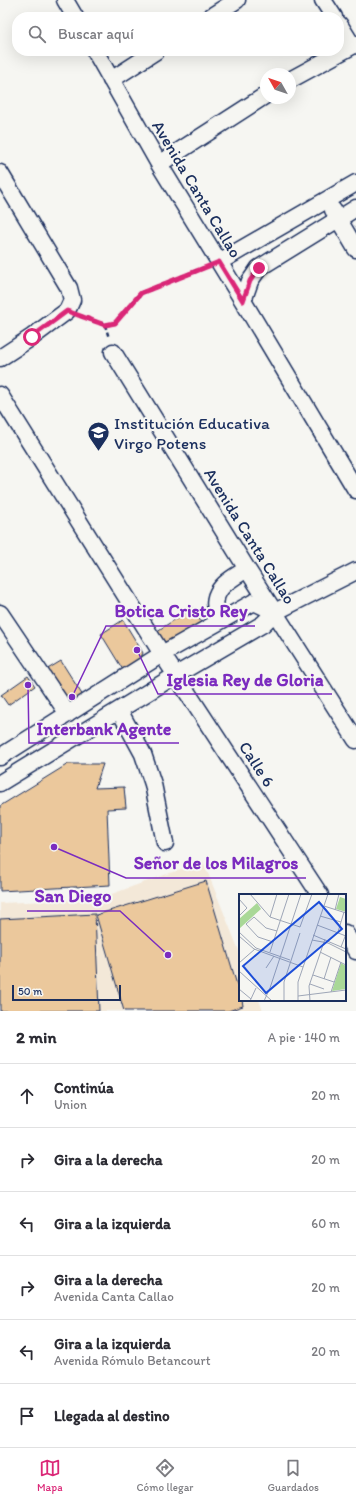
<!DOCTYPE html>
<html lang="es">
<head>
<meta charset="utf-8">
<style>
	:root { --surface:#fff; --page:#f2f2f3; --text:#2b2b33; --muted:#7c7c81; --line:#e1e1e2; --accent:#db2777 }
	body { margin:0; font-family:Itim,sans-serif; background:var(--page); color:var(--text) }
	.compass { position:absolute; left:260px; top:68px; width:36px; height:36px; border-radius:50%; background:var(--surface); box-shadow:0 4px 16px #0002; rotate:310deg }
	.scale { position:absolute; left:12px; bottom:10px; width:109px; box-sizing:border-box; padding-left:4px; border:2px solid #1b2f5e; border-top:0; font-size:11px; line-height:14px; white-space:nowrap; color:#1b2f5e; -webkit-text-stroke:3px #f6f6f2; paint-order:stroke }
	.stop { position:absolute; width:12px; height:12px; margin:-9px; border:3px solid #db2777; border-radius:50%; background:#fff }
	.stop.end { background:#db2777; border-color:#fff; box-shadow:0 1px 4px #0008 }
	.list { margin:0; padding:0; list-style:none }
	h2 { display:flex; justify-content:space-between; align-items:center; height:52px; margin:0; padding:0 16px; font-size:17px }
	h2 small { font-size:13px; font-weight:400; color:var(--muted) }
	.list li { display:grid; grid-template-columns:26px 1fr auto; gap:12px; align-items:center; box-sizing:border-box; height:64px; padding:0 16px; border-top:1px solid var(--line) }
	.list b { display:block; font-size:15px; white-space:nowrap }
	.list p { margin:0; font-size:13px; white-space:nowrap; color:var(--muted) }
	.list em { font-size:13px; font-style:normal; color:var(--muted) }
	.icon { flex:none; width:22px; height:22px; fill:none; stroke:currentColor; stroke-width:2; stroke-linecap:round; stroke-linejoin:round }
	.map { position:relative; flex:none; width:356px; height:1011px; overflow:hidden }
	.search { position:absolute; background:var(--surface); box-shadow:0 4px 16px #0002; left:12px; right:12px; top:12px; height:44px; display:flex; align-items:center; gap:10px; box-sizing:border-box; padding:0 14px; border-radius:16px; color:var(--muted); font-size:15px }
	.sheet { height:436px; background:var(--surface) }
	nav { display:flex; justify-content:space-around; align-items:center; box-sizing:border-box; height:56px; border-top:1px solid var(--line); background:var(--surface); font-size:11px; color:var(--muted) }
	nav a { display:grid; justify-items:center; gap:2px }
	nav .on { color:var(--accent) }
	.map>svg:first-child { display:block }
	.built { fill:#f3e8d8 }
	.building { fill:#ebc89c; stroke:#1b2f5e }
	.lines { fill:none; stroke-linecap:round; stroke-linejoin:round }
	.minor-casing { stroke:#1b2f5e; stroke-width:19 }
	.path { stroke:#1b2f5e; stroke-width:2.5; stroke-dasharray:4 3; stroke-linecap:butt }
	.minor { stroke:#f6f6f2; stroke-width:16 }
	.route { stroke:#db2777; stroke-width:5 }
	.labels { text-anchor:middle; stroke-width:4; stroke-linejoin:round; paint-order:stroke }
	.street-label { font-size:17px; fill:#1b2f5e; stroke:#f6f6f2 }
	.poi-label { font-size:17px; fill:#1b2f5e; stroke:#f6f6f2; text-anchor:start }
	.inset-road { fill:none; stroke:#9ea6b7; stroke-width:1 }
	.view { fill:#1d4ed8; fill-opacity:0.15; stroke:#1d4ed8; stroke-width:2 }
	.inset-edge { fill:none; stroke:#1b2f5e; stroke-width:2 }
	.leader { fill:none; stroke:#7b2cbf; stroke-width:1.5 }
	.callout-dot { fill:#7b2cbf; stroke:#f6f6f2; stroke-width:1.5 }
	.callout-label { font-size:18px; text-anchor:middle; font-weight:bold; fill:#7b2cbf; stroke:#f6f6f2; stroke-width:4; stroke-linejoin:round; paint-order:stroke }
</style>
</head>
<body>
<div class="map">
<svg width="356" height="1011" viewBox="0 0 356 1011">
	<rect width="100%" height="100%" fill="#f6f6f2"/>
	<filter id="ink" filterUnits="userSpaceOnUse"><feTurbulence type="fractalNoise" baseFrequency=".025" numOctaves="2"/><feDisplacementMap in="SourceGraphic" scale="8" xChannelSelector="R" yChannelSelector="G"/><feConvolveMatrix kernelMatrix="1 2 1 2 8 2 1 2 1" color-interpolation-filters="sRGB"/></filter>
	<g filter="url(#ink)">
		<path class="built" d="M 203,861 L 240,953 L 240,1000 L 259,1000 L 263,1011 L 0,1011 L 0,903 L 98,899 Z"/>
		<path class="building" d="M 193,608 L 201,622 L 162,646 L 154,633 Z
			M 123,620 L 143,653 L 140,659 L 123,670 L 101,634 Z
			M 61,661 L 83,696 L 67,706 L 46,670 Z
			M 28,676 L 35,686 L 8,705 L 1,695 Z
			M 68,764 L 103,764 L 95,788 L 124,787 L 126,808 L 107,809 L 110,885 L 0,891 L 0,806 Z
			M 206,881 L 240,995 L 240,1000 L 242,1000 L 243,1006 L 228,1011 L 124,1011 L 96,915 Z
			M 95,914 L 99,1011 L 0,1011 L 0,919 Z"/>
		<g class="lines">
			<defs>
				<path id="minor" d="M 65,0 L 75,17
					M 323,0 L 334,17
					M 210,17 L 237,0
					M 339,24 L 352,45
					M 95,51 L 159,164 L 243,301 L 356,490
					M 111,80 L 156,51
					M 290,80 L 356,44
					M 159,164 L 266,95
					M 0,173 L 69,288 L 72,300 L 67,311 L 32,337 L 0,358
					M 333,210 L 356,249
					M 219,262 L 356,183
					M 243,301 L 250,281 L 259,268 L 356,208
					M 113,352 L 247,569 L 356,740
					M 0,395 L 162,654 L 320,895
					M 0,613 L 68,714
					M 220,620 C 206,593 225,582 247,569
					M 119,710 L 143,754 L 153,784 L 165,843
					M 0,757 L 162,654 L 254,602 L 275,612
					M 0,783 L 176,675 L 263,624 L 275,612 L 356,571
					M 345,933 L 356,951"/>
			</defs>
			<use href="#minor" class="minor-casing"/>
			<path class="path" d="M 80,316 L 105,325 L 115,323 L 141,293 L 206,267
				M 105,325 L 109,338"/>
			<use href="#minor" class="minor"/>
		</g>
	</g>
	<g class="lines" filter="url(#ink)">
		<path class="route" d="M 32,337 L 67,311 L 105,325 L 115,323 L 141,293 L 219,262 L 243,301 L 250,281 L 259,268"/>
	</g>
	<defs>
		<symbol id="school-pin" viewBox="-11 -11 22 30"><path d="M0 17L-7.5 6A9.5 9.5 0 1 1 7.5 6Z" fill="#1b2f5e" stroke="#f6f6f2"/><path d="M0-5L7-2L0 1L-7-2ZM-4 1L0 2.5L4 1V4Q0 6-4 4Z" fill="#fff"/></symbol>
	</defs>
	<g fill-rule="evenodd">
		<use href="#school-pin" x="86" y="420" width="25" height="34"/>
	</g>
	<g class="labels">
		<g class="street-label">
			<text transform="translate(197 189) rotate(59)" y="6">Avenida Canta Callao</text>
			<text transform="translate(250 536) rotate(58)" y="6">Avenida Canta Callao</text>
			<text transform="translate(257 764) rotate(57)" y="6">Calle 6</text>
		</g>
		<g class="poi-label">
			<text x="114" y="429">Institución Educativa<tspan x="114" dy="20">Virgo Potens</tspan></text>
		</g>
	</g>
	<g transform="translate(239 894)">
		<rect width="107" height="107" fill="#f6f6f2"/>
		<path d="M 101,3 L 107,5 L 107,18 L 97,15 ZM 18,9 L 22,15 L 0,35 L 0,25 ZM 102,69 L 107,72 L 107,95 L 93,97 Z" fill="#a9d897"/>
		<path class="inset-road" d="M 11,0 L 31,23 L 61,33 L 73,0M 0,5 L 8,14 L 0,22M 85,12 L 107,19M 96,16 L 100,0M 81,22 L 102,28M 31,23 L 38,0M 78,31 L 107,42M 0,38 L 17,54 L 51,66M 99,38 L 105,18M 74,41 L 107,55M 0,42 L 15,55 L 64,73M 73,46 L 89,49 L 107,58M 34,48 L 19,43 L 7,30 L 15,23 L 27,34 L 38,37M 102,53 L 107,40M 31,58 L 50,0M 81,58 L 107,71M 0,69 L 16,55M 27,74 L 35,62M 0,77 L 33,107M 74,81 L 95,88M 85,85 L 92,63M 71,90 L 85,95M 0,95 L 12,105M 92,98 L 102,68M 59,102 L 107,96M 11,107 L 17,94M 25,107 L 31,94 L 62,0M 45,107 L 45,88 L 61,39M 59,107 L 59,88 L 89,0M 71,107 L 70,92 L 86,45"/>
		<path class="view" d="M 80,8 L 103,35 L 27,99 L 4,72 Z"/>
		<rect width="107" height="107" class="inset-edge"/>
	</g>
	<path class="leader" d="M72 697L106 626H255M137 650L158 694H332M28 685L29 743H179M54 847L126 878H306M168 955L120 911H27"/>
	<g class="callout-dot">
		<circle cx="72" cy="697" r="4"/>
		<circle cx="137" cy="650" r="4"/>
		<circle cx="28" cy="685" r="4"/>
		<circle cx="54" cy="847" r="4"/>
		<circle cx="168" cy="955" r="4"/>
	</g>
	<g class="callout-label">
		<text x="181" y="617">Botica Cristo Rey</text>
		<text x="245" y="686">Iglesia Rey de Gloria</text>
		<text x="104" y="735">Interbank Agente</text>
		<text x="216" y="869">Señor de los Milagros</text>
		<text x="73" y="902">San Diego</text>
	</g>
</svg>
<svg class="compass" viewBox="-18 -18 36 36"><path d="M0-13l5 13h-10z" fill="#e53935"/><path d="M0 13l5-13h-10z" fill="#7c7c81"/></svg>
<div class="scale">50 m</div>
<div class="stop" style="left:32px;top:337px"></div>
<div class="stop end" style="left:259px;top:268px"></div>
<div class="search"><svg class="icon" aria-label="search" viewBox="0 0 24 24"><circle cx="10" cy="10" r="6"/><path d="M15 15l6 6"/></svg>Buscar aquí</div>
</div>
<section class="sheet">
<h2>2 min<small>A pie · 140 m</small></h2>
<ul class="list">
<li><svg class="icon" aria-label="ahead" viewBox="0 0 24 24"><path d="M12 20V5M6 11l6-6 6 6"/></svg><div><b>Continúa</b><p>Union</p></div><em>20 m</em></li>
<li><svg class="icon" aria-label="right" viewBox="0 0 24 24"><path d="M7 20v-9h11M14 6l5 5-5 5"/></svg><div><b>Gira a la derecha</b></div><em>20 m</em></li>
<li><svg class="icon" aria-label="left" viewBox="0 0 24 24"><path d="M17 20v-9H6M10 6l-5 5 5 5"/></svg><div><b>Gira a la izquierda</b></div><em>60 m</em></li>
<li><svg class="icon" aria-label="right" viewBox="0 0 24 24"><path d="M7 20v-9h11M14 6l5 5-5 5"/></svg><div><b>Gira a la derecha</b><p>Avenida Canta Callao</p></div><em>20 m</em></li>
<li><svg class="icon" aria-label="left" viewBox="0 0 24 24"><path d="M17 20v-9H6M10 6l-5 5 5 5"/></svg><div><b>Gira a la izquierda</b><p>Avenida Rómulo Betancourt</p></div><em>20 m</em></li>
<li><svg class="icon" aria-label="arrive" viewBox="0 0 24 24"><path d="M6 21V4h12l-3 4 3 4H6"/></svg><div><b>Llegada al destino</b></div></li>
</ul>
</section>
<nav>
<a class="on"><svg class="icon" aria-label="map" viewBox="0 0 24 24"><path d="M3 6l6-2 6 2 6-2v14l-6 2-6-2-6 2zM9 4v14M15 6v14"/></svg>Mapa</a>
<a><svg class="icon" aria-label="directions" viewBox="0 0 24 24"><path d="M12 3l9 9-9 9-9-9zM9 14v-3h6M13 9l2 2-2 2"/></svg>Cómo llegar</a>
<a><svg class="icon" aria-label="saved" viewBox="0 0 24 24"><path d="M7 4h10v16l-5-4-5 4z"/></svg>Guardados</a>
</nav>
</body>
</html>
